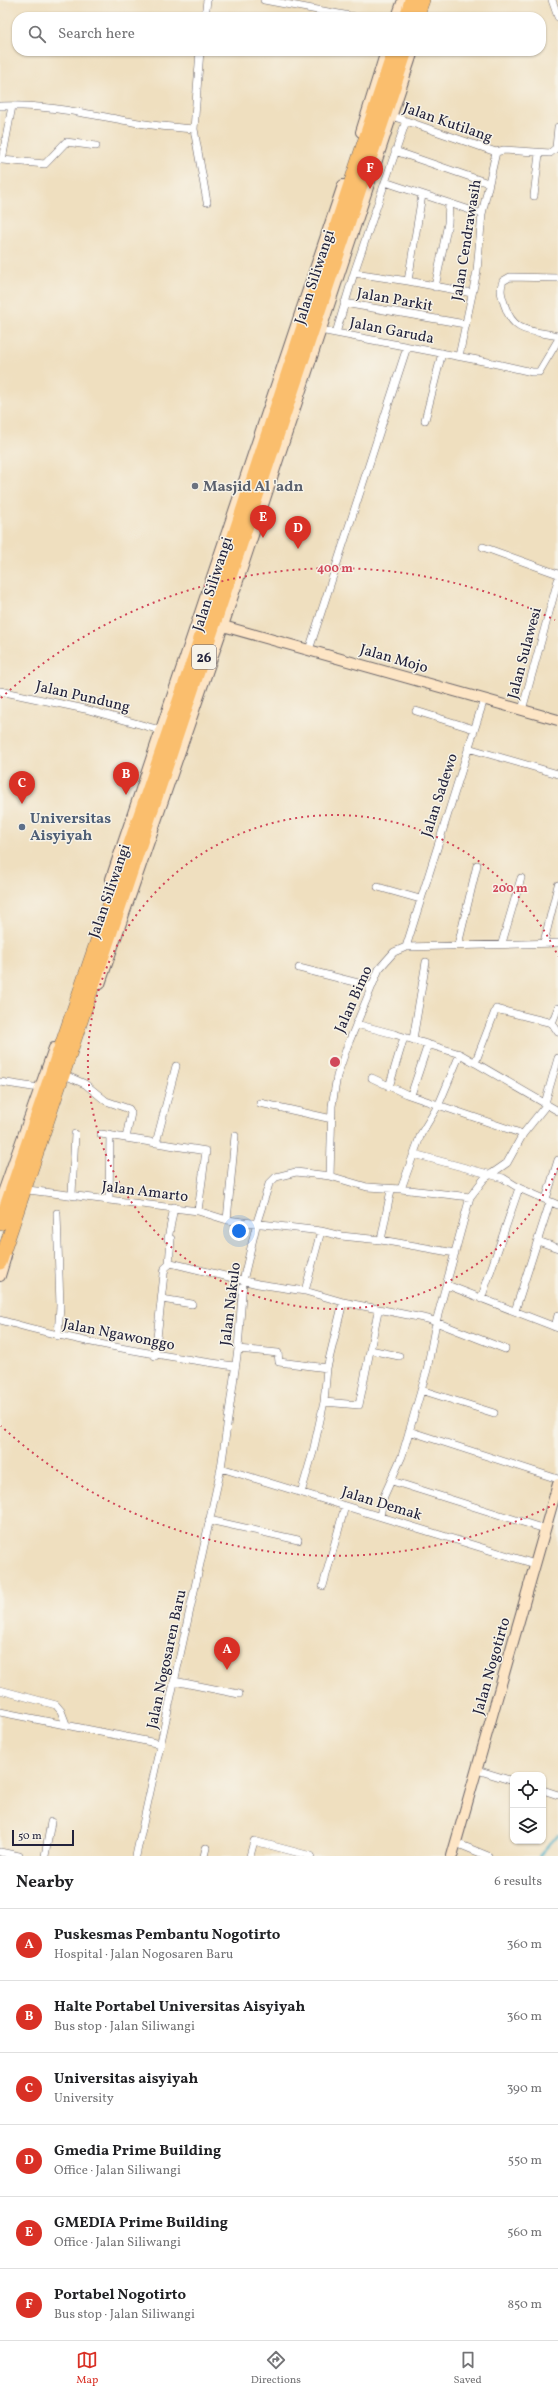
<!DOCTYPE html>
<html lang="en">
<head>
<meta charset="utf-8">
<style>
	:root { --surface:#fff; --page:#f6f6f6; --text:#202124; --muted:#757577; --line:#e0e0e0; --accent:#d93025 }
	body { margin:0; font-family:Vollkorn,serif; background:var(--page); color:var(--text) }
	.controls { position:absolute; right:12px; bottom:12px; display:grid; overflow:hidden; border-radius:8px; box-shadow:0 1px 3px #0004 }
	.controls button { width:36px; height:36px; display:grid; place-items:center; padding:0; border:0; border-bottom:1px solid var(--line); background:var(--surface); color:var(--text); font:20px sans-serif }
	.scale { position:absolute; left:12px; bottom:10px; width:62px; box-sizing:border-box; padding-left:4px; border:2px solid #22223b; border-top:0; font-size:11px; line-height:14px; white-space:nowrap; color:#22223b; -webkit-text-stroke:3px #f7f3e8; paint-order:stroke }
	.you { position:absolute; left:239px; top:1231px; width:14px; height:14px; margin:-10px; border:3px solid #fff; border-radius:50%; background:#1a73e8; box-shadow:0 0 0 6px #1a73e833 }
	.badge { display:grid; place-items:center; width:26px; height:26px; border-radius:50%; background:var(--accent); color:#fff; font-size:13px; font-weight:700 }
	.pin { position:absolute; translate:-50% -33px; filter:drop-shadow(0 1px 2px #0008) }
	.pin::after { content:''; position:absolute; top:21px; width:14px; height:12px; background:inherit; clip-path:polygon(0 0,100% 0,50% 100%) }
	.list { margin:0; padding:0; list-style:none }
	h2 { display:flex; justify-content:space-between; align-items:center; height:52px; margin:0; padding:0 16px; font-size:17px }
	h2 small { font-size:13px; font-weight:400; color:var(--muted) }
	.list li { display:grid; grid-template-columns:26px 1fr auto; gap:12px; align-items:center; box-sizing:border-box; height:72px; padding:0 16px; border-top:1px solid var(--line) }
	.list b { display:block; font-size:15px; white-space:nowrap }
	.list p { margin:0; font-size:13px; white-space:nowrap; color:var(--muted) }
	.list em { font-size:13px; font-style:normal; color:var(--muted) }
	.icon { flex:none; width:22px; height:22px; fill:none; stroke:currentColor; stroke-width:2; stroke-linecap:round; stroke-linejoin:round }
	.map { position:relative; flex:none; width:558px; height:1856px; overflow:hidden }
	.search { position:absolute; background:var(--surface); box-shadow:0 1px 3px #0004; left:12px; right:12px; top:12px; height:44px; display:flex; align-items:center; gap:10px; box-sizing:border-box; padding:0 14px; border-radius:16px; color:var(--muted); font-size:15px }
	.sheet { height:484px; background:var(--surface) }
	nav { display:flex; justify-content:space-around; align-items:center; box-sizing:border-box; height:56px; border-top:1px solid var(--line); background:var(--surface); font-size:11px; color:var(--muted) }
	nav a { display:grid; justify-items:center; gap:2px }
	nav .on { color:var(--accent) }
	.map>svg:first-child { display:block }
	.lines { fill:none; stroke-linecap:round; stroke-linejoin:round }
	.stream { stroke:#43aac2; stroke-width:2.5 }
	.street-casing { stroke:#6a6469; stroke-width:8 }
	.secondary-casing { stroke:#6a6469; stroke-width:12 }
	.highway-casing { stroke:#6a6469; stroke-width:14 }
	.street { stroke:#fff; stroke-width:7 }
	.secondary { stroke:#fde5c5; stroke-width:10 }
	.highway { stroke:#fabe6d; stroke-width:13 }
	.ring { fill:none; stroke:#d1495b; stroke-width:2; stroke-dasharray:2 4 }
	.worship-dot { fill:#6b7280; stroke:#f7f3e8; stroke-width:1.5 }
	.service-dot { fill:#5c6f8a; stroke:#f7f3e8; stroke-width:1.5 }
	.labels { text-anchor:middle; stroke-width:3; stroke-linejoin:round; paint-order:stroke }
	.shield { fill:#f7f3e8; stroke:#62616f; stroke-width:1 }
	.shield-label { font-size:14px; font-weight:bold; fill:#22223b }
	.street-label { font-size:15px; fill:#22223b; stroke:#f7f3e8 }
	.worship-label { font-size:15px; font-weight:bold; fill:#5b616d; stroke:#f7f3e8; text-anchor:start }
	.service-label { font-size:15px; font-weight:bold; fill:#4e5e75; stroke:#f7f3e8; text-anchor:start }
	.centre { fill:#d1495b; stroke:#f7f3e8; stroke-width:2 }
	.ring-label { font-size:12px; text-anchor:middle; font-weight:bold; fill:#d1495b; stroke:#f7f3e8; stroke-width:3; stroke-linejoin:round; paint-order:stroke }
</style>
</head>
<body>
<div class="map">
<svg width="558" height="1856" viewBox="0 0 558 1856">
	<rect width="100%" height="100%" fill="#f7f3e8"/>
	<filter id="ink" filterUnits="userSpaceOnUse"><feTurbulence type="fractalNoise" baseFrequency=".025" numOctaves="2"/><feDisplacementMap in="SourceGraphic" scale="8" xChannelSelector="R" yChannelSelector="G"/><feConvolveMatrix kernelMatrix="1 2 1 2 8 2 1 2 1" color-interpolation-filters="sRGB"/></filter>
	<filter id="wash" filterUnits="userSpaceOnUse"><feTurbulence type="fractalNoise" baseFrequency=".012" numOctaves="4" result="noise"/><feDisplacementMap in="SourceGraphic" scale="16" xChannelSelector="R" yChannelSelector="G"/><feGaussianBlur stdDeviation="0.9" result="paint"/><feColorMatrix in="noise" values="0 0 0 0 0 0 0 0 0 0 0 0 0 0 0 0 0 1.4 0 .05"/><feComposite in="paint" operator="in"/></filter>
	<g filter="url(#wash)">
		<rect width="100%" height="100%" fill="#efdfbf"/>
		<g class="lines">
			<path class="stream" d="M 539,1856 L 558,1835"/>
		</g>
	</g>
	<g filter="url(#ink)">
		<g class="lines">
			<defs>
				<path id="street" d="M 264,0 L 355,17
					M 552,0 L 558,17
					M 205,17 L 207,0
					M 200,51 L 194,129 L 207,202
					M 0,106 C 46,104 88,114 133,122 C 153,126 173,127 194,129
					M 392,116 L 496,152
					M 395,151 L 488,183
					M 496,152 L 504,150 L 550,153 L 556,148 L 558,127
					M 0,160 L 2,160 L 12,106
					M 2,160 L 45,164 L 66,142 L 96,146
					M 385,182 L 482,214
					M 534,196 L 539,154
					M 354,273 L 408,281 L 422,195
					M 558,278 L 510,277 L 503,281 C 499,290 502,297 505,306 C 514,334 531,330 558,336
					M 408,281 L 472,293
					M 435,287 L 448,223 L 449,203
					M 344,303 L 465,324
					M 320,330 L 488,362 L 532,372 L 539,372 L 558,340
					M 336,333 L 354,273 L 406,121
					M 459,356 L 477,271 L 482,214 L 496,152
					M 425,420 L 442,353
					M 483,547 L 558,574
					M 309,650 L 407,347
					M 0,691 L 85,709 L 160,730
					M 522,710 L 558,580
					M 416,711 L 474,729
					M 468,748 L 558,774
					M 378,887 L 420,899
					M 544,942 L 558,885
					M 502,943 L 521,878
					M 458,945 L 477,865
					M 406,947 L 484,699
					M 299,968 L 370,986
					M 552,1023 L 558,1008
					M 552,1023 L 558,1032
					M 356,1024 L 394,1034 L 460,1054 L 558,1111
					M 413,1039 L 426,962
					M 475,1063 L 496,1009 L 552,1023
					M 67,1076 L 85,1084 L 106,1101 L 129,1109 L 131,1113 L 126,1138
					M 372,1078 L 406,1094 L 523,1134
					M 0,1082 L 39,1088
					M 389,1087 L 404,1037
					M 411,1095 L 428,1044
					M 260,1103 L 332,1119
					M 545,1103 L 558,1058
					M 101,1134 L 206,1151 L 198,1211
					M 156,1143 L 176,1066
					M 414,1154 L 503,1178 L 519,1188 L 558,1205
					M 330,1176 L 332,1106 L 337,1076 L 347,1047 L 379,969 L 394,952 L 406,947 L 558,943
					M 401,1189 L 421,1134 L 439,1104 L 460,1054
					M 28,1190 L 198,1211 L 227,1220 L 321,1231 L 341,1236 L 381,1240 L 455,1253
					M 72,1194 L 75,1134
					M 109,1199 L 110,1135
					M 546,1199 L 558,1160
					M 57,1213 L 60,1306 L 58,1336
					M 227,1220 L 235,1136
					M 381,1240 L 391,1190
					M 538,1241 L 558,1248
					M 169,1264 L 171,1239 L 168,1239 L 174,1207
					M 447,1285 L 558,1328
					M 305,1291 L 321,1231
					M 162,1299 L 192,1304
					M 481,1299 L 519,1188
					M 515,1311 L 550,1202
					M 0,1320 C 77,1342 155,1355 234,1366
					M 555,1327 L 558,1315
					M 238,1349 L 278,1353 L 279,1362 L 327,1368
					M 370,1350 L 399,1356
					M 155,1356 L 164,1274 L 165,1268 L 171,1263 L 258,1284 L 305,1291 L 343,1302 L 428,1319 L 505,1349
					M 421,1390 L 494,1413
					M 324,1402 L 359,1405 L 378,1311
					M 409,1431 L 558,1479
					M 221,1468 L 535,1564
					M 392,1481 L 545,1529
					M 301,1493 L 313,1452 L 324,1402 L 327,1368 L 343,1302
					M 380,1516 L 384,1496 L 402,1456 L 427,1370 L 436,1322 L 470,1197 L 484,1179 L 507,1163 L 523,1134 L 547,1104
					M 209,1520 L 298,1540
					M 323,1586 L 345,1506
					M 174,1681 L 239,1694
					M 0,1690 L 56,1705 L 61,1711 L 66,1724
					M 0,1712 L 161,1744
					M 477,1770 L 513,1781
					M 543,1790 L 558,1795
					M 456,1843 L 488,1856
					M 0,1852 L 19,1856
					M 45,1856 L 51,1822
					M 136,1856 L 221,1468 L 238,1349 L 243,1281 L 257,1222 L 269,1184 L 276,1177 L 296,1172 L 330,1176 L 367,1187 L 401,1189 L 470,1197
					M 204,1856 L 206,1848
					M 250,1856 L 254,1841 L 311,1856"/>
				<path id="secondary" d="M 397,17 L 403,0
					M 361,132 L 386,51
					M 223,626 L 558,720
					M 111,879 L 343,185
					M 100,984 L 223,626 L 413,51
					M 0,1201 L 54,1048
					M 0,1276 L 6,1256
					M 452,1856 L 558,1484"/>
				<path id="highway" d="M 406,17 L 411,0
					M 417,17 L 423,0
					M 0,1224 L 194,657 L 394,51
					M 0,1263 L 406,51"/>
			</defs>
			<use href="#street" class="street-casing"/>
			<use href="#secondary" class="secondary-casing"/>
			<use href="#highway" class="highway-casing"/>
			<use href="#street" class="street"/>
			<use href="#secondary" class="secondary"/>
			<use href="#highway" class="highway"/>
		</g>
	</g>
	<g class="ring">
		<path d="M558 1168A247 247 0 1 1 558 956"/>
		<path d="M555 1504A494 494 0 0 1 1 1426M1 698A494 494 0 0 1 555 620"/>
	</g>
	<circle class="worship-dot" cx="195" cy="486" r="4"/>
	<circle class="service-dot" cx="22" cy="827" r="4"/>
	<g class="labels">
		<rect class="shield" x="192" y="645" width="24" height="24" rx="3"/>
		<g class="shield-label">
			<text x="204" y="662">26</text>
		</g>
		<g class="street-label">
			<text transform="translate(448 122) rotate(19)" y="5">Jalan Kutilang</text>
			<text transform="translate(466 240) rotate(-81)" y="5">Jalan Cendrawasih</text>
			<text transform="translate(314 277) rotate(-72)" y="5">Jalan Siliwangi</text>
			<text transform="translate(395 299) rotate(10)" y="5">Jalan Parkit</text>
			<text transform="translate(392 330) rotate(11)" y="5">Jalan Garuda</text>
			<text transform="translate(212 584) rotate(-72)" y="5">Jalan Siliwangi</text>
			<text transform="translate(524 653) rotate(-75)" y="5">Jalan Sulawesi</text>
			<text transform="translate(394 658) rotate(16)" y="5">Jalan Mojo</text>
			<text transform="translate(83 696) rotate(13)" y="5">Jalan Pundung</text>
			<text transform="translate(439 795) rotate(-72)" y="5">Jalan Sadewo</text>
			<text transform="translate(109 891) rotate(-71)" y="5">Jalan Siliwangi</text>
			<text transform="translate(353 999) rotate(-66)" y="5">Jalan Bimo</text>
			<text transform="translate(145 1191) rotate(7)" y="5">Jalan Amarto</text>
			<text transform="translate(230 1304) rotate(-83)" y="5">Jalan Nakulo</text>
			<text transform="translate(119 1334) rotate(11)" y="5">Jalan Ngawonggo</text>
			<text transform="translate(382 1503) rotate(17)" y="5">Jalan Demak</text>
			<text transform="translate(166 1659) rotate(-78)" y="5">Jalan Nogosaren Baru</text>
			<text transform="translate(491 1666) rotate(-74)" y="5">Jalan Nogotirto</text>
		</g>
		<g class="worship-label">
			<text x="203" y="491">Masjid Al 'adn</text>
		</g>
		<g class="service-label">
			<text x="30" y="823">Universitas<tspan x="30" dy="17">Aisyiyah</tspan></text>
		</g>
	</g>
	<circle cx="335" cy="1062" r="6" class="centre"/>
	<g class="ring-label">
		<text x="335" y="572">400 m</text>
		<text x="510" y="892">200 m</text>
	</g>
</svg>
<div class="controls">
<button><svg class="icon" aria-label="locate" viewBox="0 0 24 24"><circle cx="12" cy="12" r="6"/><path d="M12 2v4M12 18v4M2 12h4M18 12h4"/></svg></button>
<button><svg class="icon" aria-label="layers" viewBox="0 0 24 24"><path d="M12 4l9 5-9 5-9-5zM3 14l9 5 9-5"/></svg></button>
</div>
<div class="scale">50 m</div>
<div class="you"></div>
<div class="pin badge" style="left:227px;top:1670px">A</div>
<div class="pin badge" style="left:126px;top:795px">B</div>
<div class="pin badge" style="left:22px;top:804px">C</div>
<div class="pin badge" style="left:298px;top:549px">D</div>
<div class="pin badge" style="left:263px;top:538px">E</div>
<div class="pin badge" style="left:370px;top:189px">F</div>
<div class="search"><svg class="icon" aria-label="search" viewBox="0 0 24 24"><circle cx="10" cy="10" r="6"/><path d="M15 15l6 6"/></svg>Search here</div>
</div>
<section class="sheet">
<h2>Nearby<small>6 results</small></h2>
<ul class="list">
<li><span class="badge">A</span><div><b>Puskesmas Pembantu Nogotirto</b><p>Hospital · Jalan Nogosaren Baru</p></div><em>360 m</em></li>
<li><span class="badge">B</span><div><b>Halte Portabel Universitas Aisyiyah</b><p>Bus stop · Jalan Siliwangi</p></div><em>360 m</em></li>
<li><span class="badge">C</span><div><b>Universitas aisyiyah</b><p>University</p></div><em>390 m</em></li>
<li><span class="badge">D</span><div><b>Gmedia Prime Building</b><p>Office · Jalan Siliwangi</p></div><em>550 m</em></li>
<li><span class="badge">E</span><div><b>GMEDIA Prime Building</b><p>Office · Jalan Siliwangi</p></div><em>560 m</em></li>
<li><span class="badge">F</span><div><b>Portabel Nogotirto</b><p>Bus stop · Jalan Siliwangi</p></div><em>850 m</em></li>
</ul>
</section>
<nav>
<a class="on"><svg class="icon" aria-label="map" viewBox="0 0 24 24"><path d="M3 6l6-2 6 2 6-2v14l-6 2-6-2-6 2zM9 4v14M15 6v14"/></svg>Map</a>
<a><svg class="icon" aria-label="directions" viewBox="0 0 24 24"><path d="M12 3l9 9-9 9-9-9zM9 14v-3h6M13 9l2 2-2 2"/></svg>Directions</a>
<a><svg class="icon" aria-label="saved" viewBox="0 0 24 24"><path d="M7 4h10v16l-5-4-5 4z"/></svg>Saved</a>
</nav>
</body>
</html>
